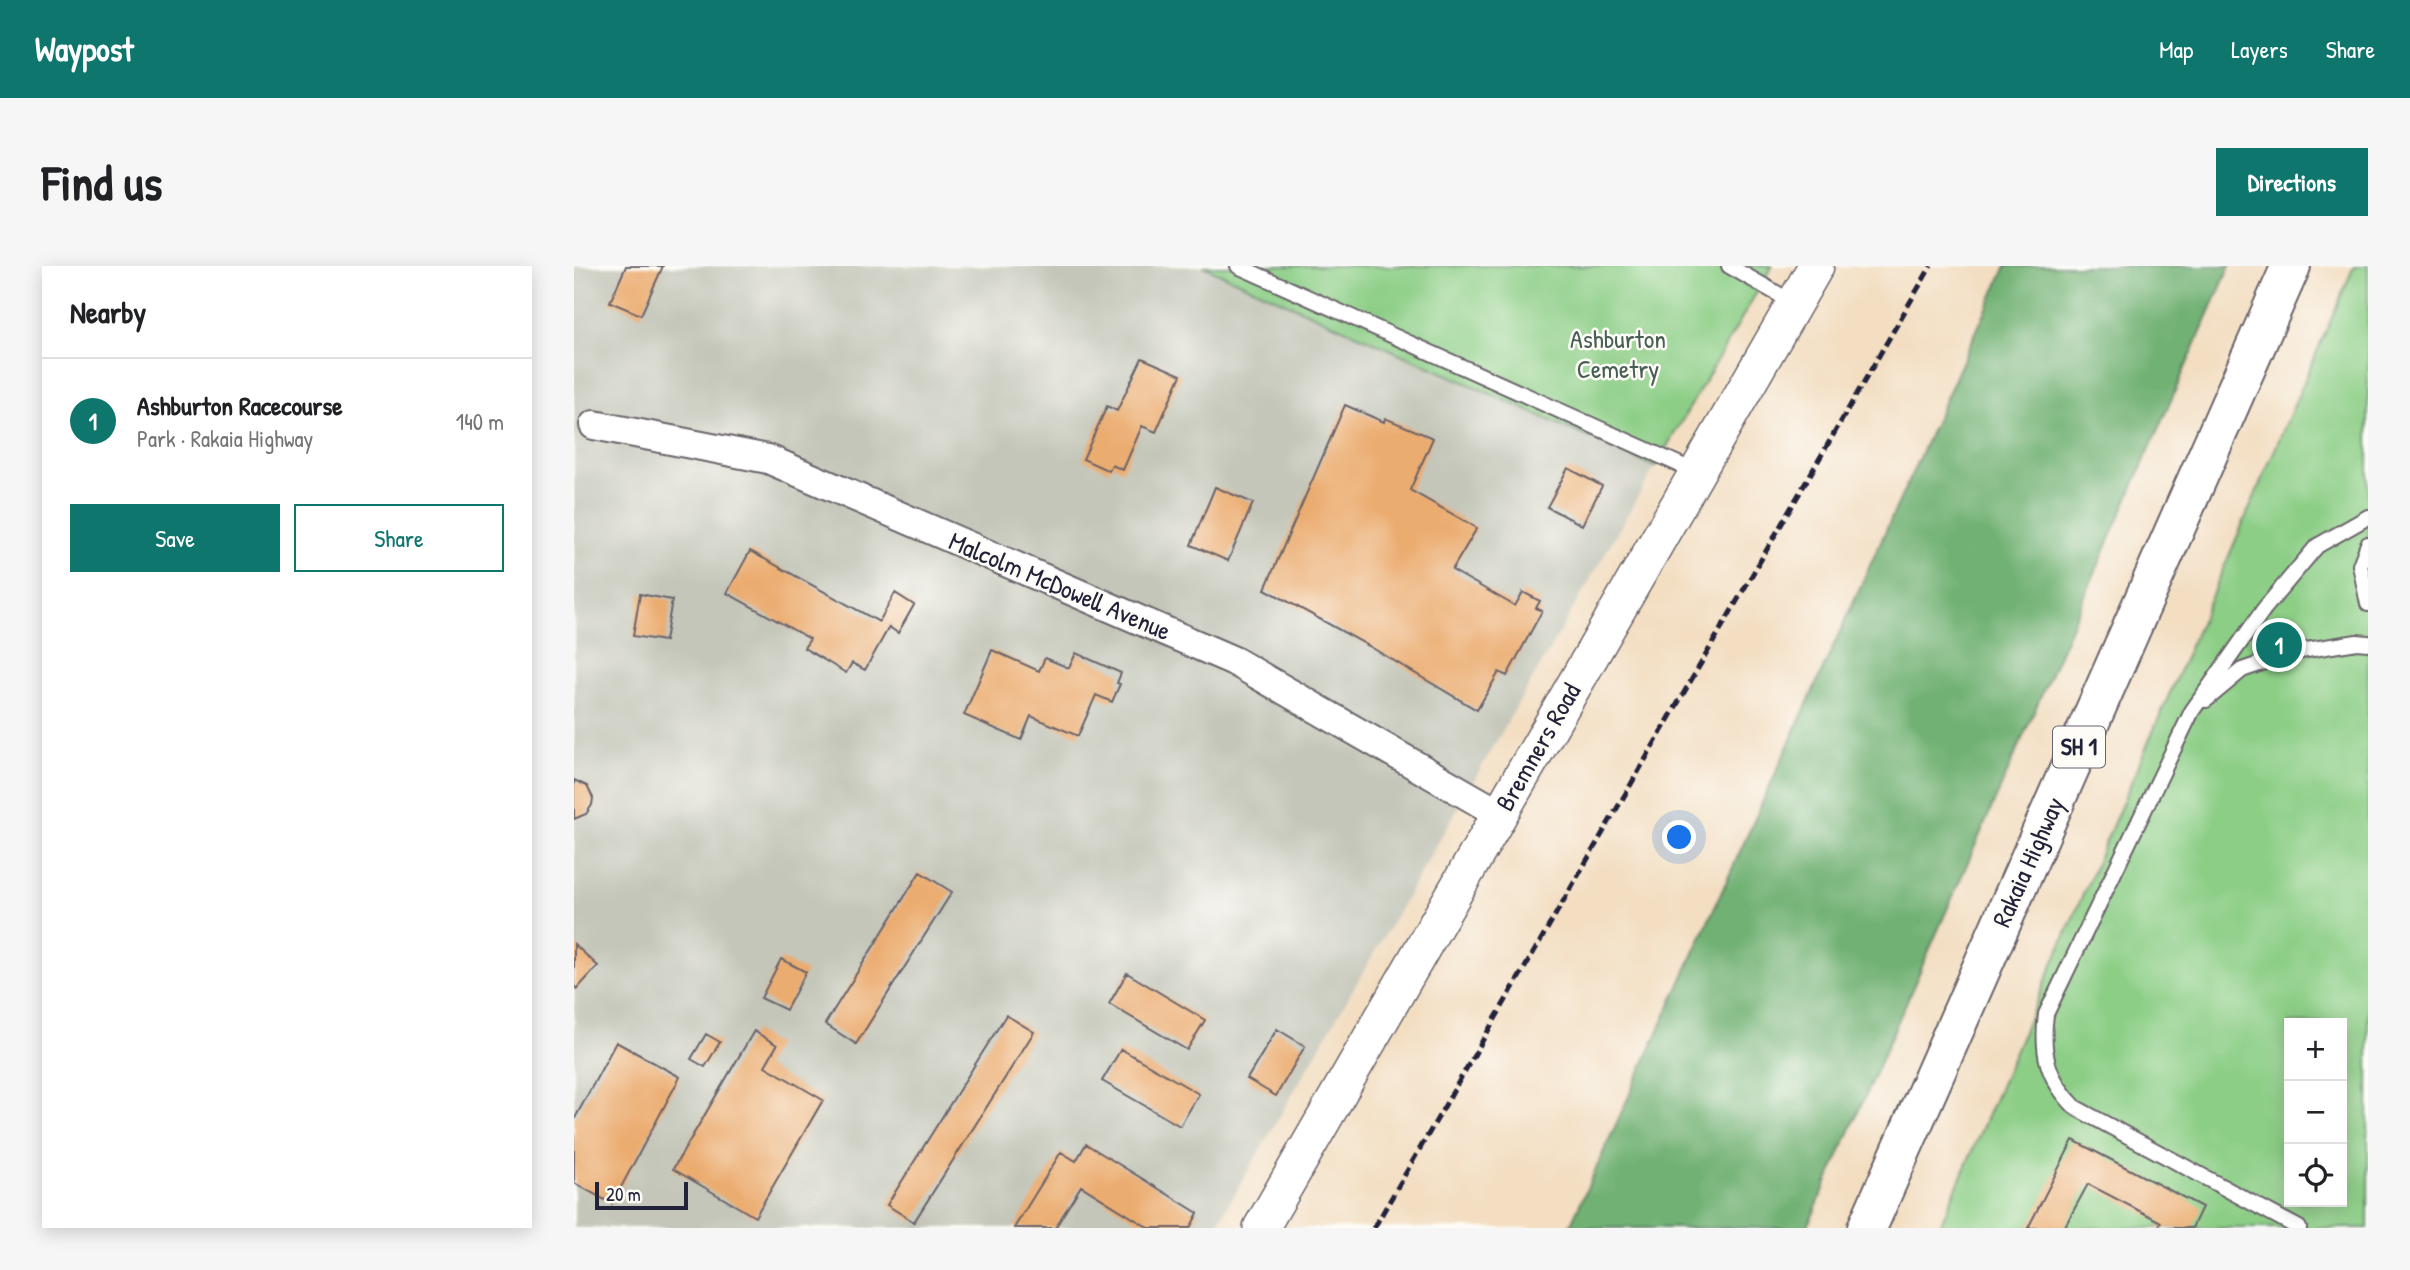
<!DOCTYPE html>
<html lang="en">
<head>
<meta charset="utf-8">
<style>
	:root { --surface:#fff; --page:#f6f6f6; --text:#202124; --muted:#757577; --line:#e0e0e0; --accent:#0f766e }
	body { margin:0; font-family:"Patrick Hand",sans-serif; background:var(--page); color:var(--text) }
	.controls { position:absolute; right:21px; bottom:21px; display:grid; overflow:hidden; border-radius:0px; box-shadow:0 4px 18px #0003 }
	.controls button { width:63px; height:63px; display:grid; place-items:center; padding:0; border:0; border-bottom:2px solid var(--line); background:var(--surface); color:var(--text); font:35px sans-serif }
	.scale { position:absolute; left:21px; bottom:18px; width:93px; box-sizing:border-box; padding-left:7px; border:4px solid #22223b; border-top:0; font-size:19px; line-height:24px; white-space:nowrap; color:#22223b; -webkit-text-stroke:5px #fdfcf7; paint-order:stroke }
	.you { position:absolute; left:1106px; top:572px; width:24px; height:24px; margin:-18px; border:5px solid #fff; border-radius:50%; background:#1a73e8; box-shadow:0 0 0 10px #1a73e833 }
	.badge { display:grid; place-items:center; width:46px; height:46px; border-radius:50%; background:var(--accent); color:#fff; font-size:23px; font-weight:700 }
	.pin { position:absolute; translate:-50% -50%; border:4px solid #fff; box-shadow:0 2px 7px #0006 }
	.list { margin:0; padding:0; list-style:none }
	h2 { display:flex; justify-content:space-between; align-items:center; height:91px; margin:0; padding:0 28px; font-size:30px }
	h2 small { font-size:23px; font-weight:400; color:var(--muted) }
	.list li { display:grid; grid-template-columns:46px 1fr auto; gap:21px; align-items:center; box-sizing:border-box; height:126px; padding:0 28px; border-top:2px solid var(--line) }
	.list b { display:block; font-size:26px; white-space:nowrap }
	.list p { margin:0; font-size:23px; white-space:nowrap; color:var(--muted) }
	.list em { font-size:23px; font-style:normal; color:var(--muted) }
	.actions { display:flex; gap:14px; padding:21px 28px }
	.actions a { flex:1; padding:16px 0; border:2px solid var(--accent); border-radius:0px; text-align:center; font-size:24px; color:var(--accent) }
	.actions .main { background:var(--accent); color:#fff }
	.icon { flex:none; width:38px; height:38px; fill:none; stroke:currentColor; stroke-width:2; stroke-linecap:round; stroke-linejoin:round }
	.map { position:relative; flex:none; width:1794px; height:962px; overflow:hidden; border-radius:0px }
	header { display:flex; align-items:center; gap:42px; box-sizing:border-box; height:98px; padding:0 35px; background:var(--accent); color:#fff }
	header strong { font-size:33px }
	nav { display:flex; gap:38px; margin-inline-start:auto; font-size:24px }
	.intro { display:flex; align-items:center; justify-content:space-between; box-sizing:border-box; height:168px; padding:0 42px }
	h1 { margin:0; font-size:49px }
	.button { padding:18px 32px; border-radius:0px; background:var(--accent); color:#fff; font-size:24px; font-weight:700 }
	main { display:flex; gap:42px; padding:0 42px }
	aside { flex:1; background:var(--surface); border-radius:0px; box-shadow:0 4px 18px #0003 }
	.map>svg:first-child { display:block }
	.industrial { fill:#c4c6b9 }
	.green { fill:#8cce86; stroke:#577860; stroke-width:2; fill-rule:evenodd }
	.forest { fill:#71b173; stroke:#4a6a57; stroke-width:2 }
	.building { fill:#ebac70 }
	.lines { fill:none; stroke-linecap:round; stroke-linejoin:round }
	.service-casing { stroke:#6b646a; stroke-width:18 }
	.minor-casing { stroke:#6b646a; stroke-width:32 }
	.tertiary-casing { stroke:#6b646a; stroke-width:38 }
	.trunk-casing { stroke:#6b646a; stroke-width:42 }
	.service { stroke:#fff; stroke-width:14 }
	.minor { stroke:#fff; stroke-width:28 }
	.tertiary { stroke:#fff; stroke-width:35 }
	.trunk { stroke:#fff; stroke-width:38 }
	.rail { stroke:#22223b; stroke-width:5; stroke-dasharray:10 5; stroke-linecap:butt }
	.labels { text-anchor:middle; stroke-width:5; stroke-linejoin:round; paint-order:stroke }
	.shield { fill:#fdfcf7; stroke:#646373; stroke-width:2 }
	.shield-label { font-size:24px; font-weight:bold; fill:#22223b }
	.park-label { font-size:26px; fill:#475e55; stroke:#fdfcf7 }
	.street-label { font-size:26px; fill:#22223b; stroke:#fdfcf7 }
</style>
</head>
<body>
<header>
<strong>Waypost</strong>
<nav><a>Map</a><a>Layers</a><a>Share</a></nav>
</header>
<div class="intro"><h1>Find us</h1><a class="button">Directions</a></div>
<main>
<aside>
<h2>Nearby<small></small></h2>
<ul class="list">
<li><span class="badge">1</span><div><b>Ashburton Racecourse</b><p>Park · Rakaia Highway</p></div><em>140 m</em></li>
</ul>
<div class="actions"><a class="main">Save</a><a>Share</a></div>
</aside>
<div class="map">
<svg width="1794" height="962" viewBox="0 0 1794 962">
	<rect width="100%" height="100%" fill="#fdfcf7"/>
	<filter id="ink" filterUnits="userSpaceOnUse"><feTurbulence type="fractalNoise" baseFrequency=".0143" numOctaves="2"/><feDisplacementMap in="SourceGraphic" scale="14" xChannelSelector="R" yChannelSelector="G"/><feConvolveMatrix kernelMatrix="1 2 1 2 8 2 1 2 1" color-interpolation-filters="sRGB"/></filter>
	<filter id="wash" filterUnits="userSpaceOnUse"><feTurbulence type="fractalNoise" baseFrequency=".00686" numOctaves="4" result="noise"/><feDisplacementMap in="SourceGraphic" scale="28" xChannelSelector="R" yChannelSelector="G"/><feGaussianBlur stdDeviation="1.57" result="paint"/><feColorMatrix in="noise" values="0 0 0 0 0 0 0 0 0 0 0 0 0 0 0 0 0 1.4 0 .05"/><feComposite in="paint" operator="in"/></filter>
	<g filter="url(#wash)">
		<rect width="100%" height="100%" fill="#f3dec2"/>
		<path class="industrial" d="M 0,0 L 629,0 L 1081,201 L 641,962 L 0,962 Z"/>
		<path class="green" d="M 629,0 L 1198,0 L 1081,201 Z
			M 1780,0 L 1794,0 L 1794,962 L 1365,962 ZM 1715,757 L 1768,757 L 1768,936 L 1715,936 Z"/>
		<path class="forest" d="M 1432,0 L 1656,0 L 1233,962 L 995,962 Z"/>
		<g id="blocks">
			<path class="building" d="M 52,0 L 89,0 L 67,49 L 36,36 Z
				M 568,92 L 607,109 L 582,166 L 568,160 L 549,204 L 538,199 L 535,205 L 509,193 L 533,140 L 543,145 Z
				M 771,139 L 810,156 L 811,152 L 859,172 L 836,224 L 903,262 L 878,304 L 941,340 L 949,326 L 966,335 L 962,342 L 968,345 L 933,410 L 925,406 L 903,444 L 795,380 L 691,323 Z
				M 994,202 L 1028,220 L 1008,259 L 973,241 Z
				M 641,221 L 679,237 L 654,295 L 617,279 Z
				M 176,285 L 305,356 L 321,327 L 340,339 L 324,367 L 315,361 L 291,404 L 278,397 L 272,407 L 230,382 L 236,373 L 153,327 Z
				M 66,328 L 98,334 L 91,375 L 59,370 Z
				M 418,384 L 465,405 L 471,392 L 495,402 L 502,387 L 547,407 L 543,417 L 546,418 L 538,436 L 522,429 L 504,470 L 457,450 L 447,474 L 390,449 Z
				M 0,514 L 13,520 L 19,532 L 18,539 L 12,548 L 0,553 Z
				M 346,606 L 378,626 L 282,778 L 251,758 Z
				M 0,678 L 24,700 L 3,723 L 0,720 Z
				M 207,693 L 232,706 L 212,744 L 187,732 Z
				M 553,707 L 631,754 L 613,784 L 535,738 Z
				M 432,749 L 460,766 L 340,956 L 313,939 Z
				M 703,763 L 731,780 L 702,830 L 673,813 Z
				M 180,765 L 203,779 L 191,800 L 249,834 L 181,951 L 99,903 Z
				M 132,768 L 146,776 L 131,801 L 117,793 Z
				M 42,776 L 106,811 L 38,938 L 0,917 L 0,854 Z
				M 547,783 L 625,828 L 606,860 L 528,815 Z
				M 1499,874 L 1628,941 L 1618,962 L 1584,962 L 1587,956 L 1514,918 L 1490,962 L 1454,962 Z
				M 512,878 L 624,947 L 616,962 L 575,962 L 507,920 L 481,962 L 440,962 L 487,886 L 502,895 Z"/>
		</g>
	</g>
	<g filter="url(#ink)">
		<use href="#blocks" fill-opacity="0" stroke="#6b646a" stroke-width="2"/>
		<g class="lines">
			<defs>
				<path id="service" d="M 664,0 L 1122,206
					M 1155,0 L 1220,37
					M 1794,278 L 1786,299 L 1794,338
					M 1632,434 L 1668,404 L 1720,386 L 1783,376 L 1794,377
					M 1725,962 L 1502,842 C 1473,813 1467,787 1472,748 L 1618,445 L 1690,343 L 1743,280 L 1794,251"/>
				<path id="minor" d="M 20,159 L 194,193 L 660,395 L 926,548"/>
				<path id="tertiary" d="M 687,962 L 1242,0"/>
				<path id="trunk" d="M 1293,962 L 1717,0"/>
			</defs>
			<use href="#service" class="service-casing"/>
			<use href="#minor" class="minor-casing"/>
			<use href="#tertiary" class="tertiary-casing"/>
			<use href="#trunk" class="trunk-casing"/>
			<use href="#service" class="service"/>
			<use href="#minor" class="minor"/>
			<use href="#tertiary" class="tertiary"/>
			<use href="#trunk" class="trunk"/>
			<path class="rail" d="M 800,962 L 1357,0"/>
		</g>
	</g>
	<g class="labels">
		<rect class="shield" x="1479" y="460.5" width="52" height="41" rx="5"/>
		<g class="shield-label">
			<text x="1505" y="489">SH 1</text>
		</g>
		<g class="park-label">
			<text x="1044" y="82">Ashburton<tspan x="1044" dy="30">Cemetry</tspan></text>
		</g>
		<g class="street-label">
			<text transform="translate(486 320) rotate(23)" y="9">Malcolm McDowell Avenue</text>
			<text transform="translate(964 481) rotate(-60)" y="9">Bremners Road</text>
			<text transform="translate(1454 596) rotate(-66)" y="9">Rakaia Highway</text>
		</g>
	</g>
</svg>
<div class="controls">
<button>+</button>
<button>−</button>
<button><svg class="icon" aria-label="locate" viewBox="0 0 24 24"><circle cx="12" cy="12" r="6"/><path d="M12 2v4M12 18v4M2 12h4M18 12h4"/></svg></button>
</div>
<div class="scale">20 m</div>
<div class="you"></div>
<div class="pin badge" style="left:1705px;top:379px">1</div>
</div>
</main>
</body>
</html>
